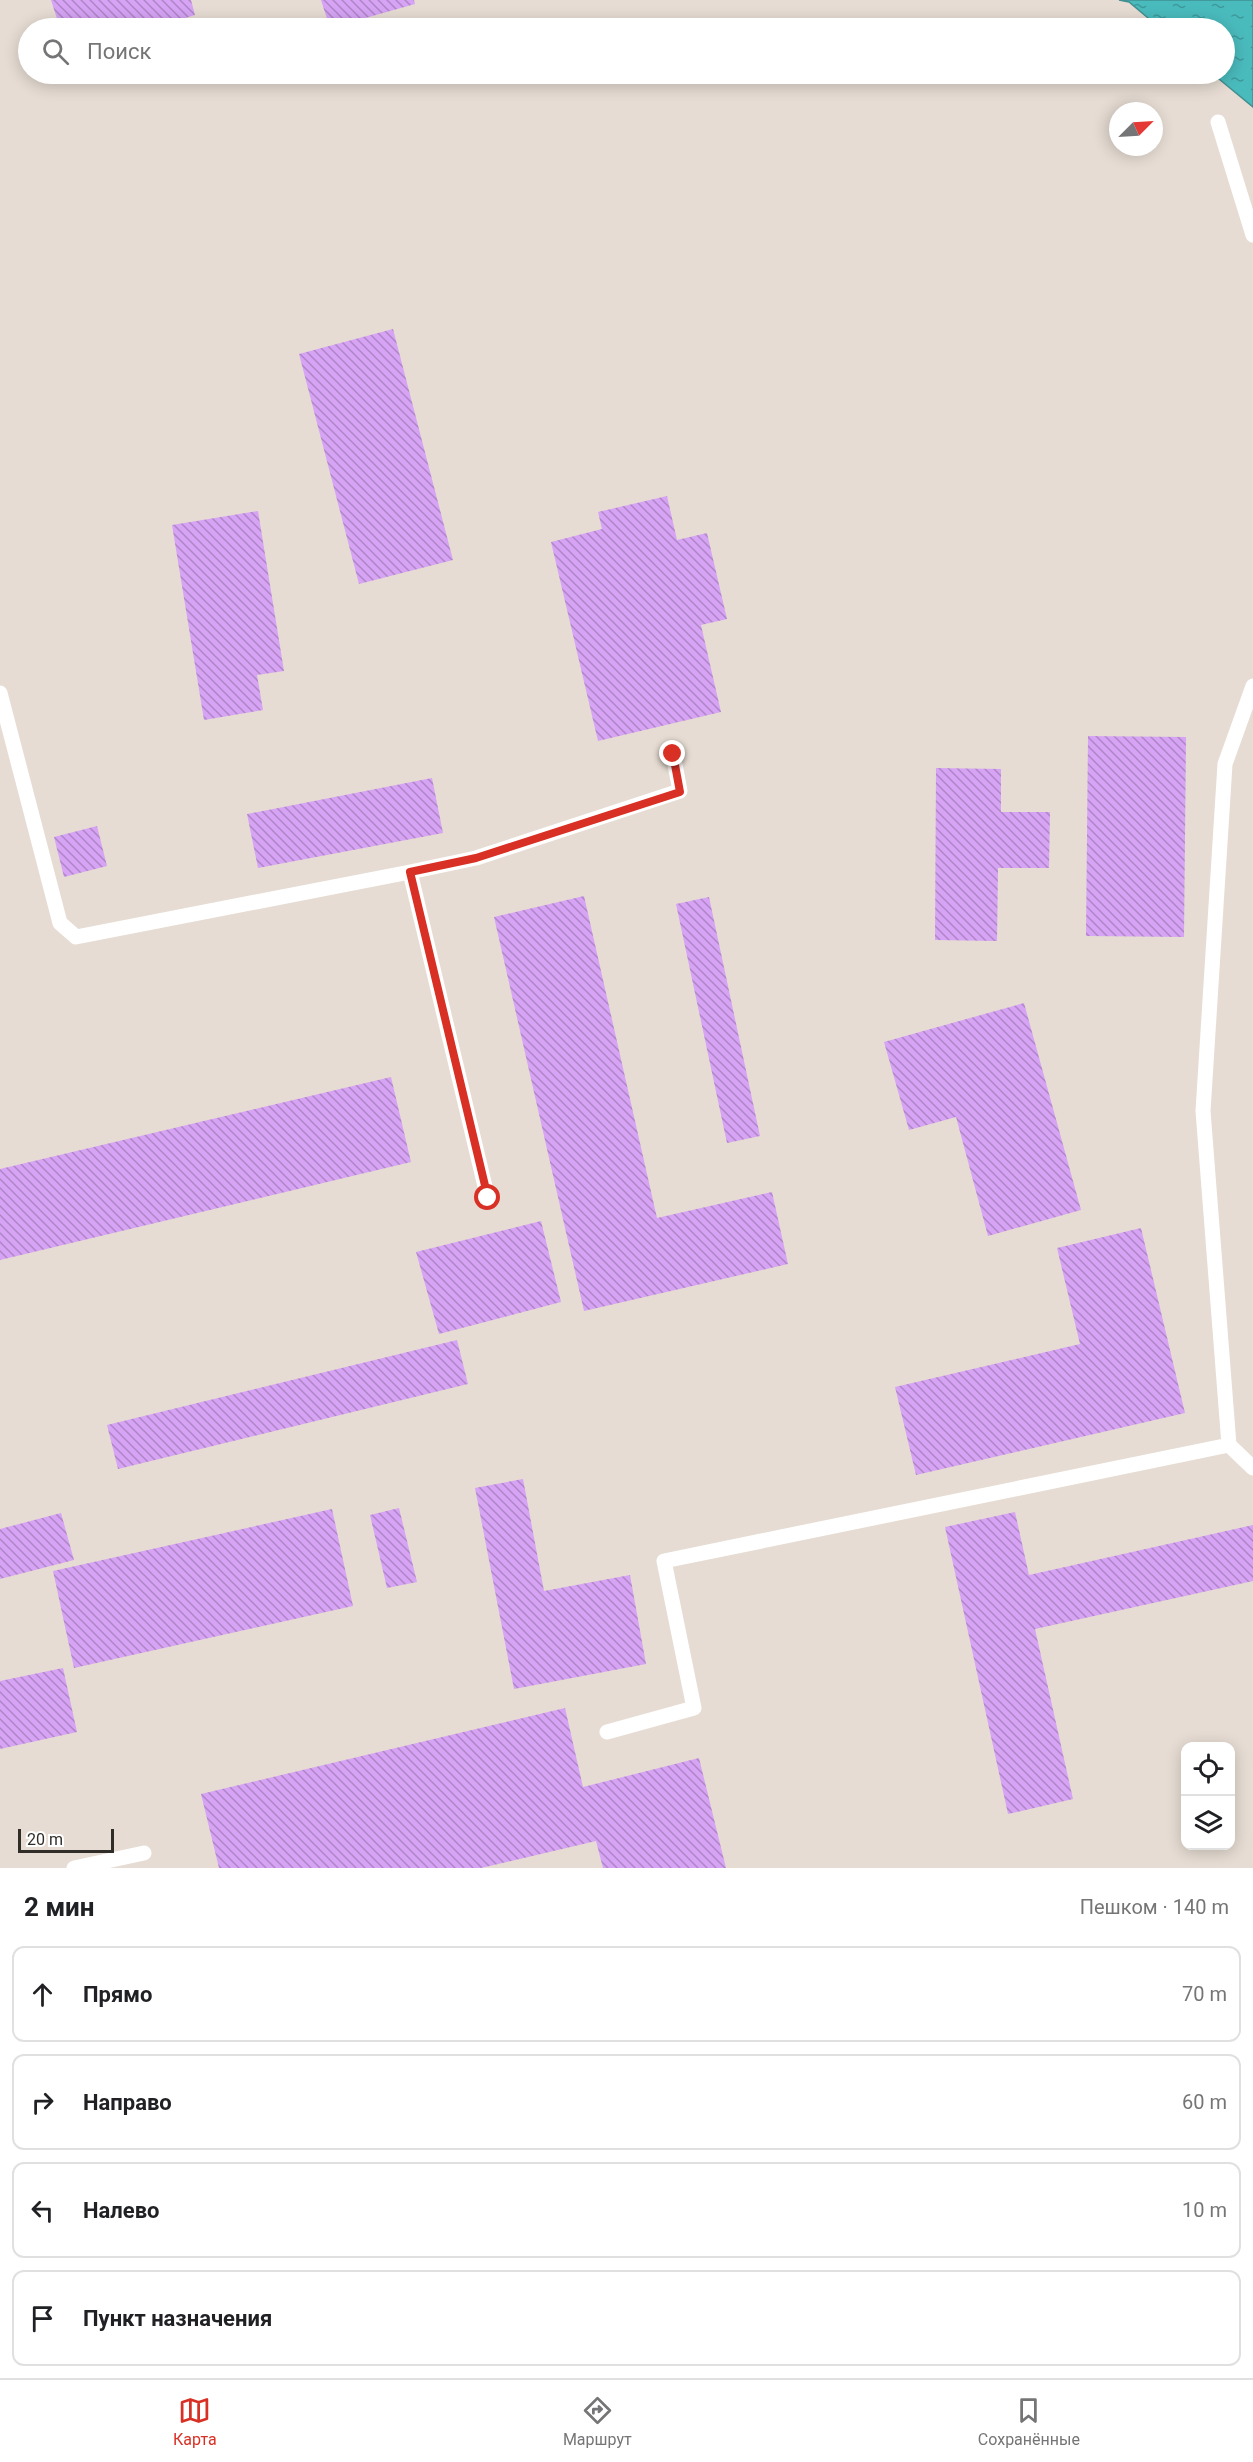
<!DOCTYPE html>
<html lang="ru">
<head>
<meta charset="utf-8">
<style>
	:root { --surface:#fff; --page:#f2f2f2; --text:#202124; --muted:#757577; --line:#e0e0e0; --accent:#d93025 }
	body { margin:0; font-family:Roboto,sans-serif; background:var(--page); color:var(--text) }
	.controls { position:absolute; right:18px; bottom:18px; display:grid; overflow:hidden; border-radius:12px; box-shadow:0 3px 15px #0003 }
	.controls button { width:54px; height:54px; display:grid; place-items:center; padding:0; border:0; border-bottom:2px solid var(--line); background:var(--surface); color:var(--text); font:30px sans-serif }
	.compass { position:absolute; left:1109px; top:102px; width:54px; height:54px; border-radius:50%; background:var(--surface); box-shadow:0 3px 15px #0003; rotate:66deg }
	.scale { position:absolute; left:18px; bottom:15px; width:96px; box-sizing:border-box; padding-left:6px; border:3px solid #302d29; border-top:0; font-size:16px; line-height:21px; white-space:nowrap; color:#302d29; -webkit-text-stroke:4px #fff; paint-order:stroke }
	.stop { position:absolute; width:18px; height:18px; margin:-14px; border:4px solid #d93025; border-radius:50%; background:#fff }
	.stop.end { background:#d93025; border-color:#fff; box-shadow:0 2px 6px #0008 }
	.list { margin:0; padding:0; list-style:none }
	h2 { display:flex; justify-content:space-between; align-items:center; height:78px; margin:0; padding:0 24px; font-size:26px }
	h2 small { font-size:20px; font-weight:400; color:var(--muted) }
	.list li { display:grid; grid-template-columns:39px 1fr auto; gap:18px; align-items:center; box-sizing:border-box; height:96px; margin:0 12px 12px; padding:0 12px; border:2px solid var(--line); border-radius:12px }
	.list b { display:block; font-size:22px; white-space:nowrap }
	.list em { font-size:20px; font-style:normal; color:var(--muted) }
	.icon { flex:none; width:33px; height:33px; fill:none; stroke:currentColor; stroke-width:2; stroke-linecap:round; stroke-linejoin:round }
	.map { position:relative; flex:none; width:1253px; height:1868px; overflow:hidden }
	.search { position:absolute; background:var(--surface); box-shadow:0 3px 15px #0003; left:18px; right:18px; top:18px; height:66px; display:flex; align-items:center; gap:15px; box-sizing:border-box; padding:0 21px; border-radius:33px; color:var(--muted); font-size:22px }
	.sheet { height:510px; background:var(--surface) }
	nav { display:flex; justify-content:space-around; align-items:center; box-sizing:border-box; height:84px; border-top:2px solid var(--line); background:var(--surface); font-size:16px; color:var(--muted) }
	nav a { display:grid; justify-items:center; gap:3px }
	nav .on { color:var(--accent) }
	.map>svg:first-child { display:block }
	.water { fill:url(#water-ripples); stroke:#429091; stroke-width:1.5 }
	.building { fill:url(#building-back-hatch) }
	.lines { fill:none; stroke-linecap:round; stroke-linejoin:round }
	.service { stroke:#fff; stroke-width:15 }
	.route { stroke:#d93025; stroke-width:8 }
</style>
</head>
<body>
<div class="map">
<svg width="1253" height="1868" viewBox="0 0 1253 1868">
	<defs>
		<pattern id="water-ripples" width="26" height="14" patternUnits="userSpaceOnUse" patternTransform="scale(1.5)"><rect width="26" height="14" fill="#4abbbd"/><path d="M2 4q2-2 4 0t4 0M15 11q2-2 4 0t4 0" fill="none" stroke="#3e989a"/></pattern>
		<pattern id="building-back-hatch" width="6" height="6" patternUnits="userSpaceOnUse" patternTransform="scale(1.5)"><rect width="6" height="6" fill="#d6a3f5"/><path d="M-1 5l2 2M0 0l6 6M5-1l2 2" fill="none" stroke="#ae85c6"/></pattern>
	</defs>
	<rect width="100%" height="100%" fill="#e6dcd3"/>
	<path class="water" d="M 1119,0 L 1253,0 L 1253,107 L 1213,74 L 1224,74 L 1224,28 L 1160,28 L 1129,2 Z"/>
	<path class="building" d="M 51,0 L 191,0 L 195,15 L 154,28 L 60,28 Z
		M 321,0 L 414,0 L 415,4 L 330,28 Z
		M 393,329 L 453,560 L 359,584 L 299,354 Z
		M 667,496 L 677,540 L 707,533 L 727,619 L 701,625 L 721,712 L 598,741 L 551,542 L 602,529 L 598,512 Z
		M 258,511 L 284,671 L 257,675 L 263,710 L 204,720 L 172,525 Z
		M 1088,736 L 1186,737 L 1184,937 L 1086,936 Z
		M 936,768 L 1001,769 L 1001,812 L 1050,812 L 1049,868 L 998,868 L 997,941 L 935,940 Z
		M 432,778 L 443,833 L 258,868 L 247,814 Z
		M 97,826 L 107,866 L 64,877 L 54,837 Z
		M 584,896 L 657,1218 L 772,1192 L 788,1264 L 584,1311 L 494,917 Z
		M 709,897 L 760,1136 L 727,1143 L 676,904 Z
		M 1024,1003 L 1081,1210 L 988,1236 L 956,1117 L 909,1130 L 884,1042 Z
		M 391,1077 L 411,1162 L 0,1260 L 0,1169 Z
		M 541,1221 L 561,1302 L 439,1334 L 416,1252 Z
		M 1141,1228 L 1185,1413 L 916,1475 L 895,1387 L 1080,1344 L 1057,1248 Z
		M 457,1340 L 468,1384 L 118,1469 L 107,1425 Z
		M 523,1479 L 544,1591 L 630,1575 L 646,1664 L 514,1689 L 475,1488 Z
		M 399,1508 L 417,1582 L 387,1588 L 370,1515 Z
		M 332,1509 L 353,1606 L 74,1668 L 53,1571 Z
		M 1015,1512 L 1029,1575 L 1253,1525 L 1253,1581 L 1035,1629 L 1073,1799 L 1008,1814 L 945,1527 Z
		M 61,1513 L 74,1560 L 0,1579 L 0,1529 Z
		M 63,1668 L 77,1732 L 0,1749 L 0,1681 Z
		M 565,1708 L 583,1787 L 699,1758 L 726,1868 L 603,1868 L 596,1841 L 481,1868 L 219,1868 L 201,1794 Z"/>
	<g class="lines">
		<path class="service" d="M 1218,122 L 1253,235
			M 1253,686 L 1225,764 L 1203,1111 L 1229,1445 L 1253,1468
			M 0,693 L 60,923 L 76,937 L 410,872 L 488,1199
			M 410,872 L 476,858 L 680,791 L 673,754
			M 607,1732 L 694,1708 L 664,1561 L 1229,1445
			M 74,1868 L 144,1853"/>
	</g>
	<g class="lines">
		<path class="route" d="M 488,1198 L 410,872 L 476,858 L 680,792 L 673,754"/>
	</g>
</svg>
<div class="controls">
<button><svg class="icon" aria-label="locate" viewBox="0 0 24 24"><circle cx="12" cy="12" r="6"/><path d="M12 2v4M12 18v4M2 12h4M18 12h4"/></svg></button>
<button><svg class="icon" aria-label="layers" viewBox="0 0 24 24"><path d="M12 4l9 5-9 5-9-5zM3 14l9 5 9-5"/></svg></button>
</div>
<svg class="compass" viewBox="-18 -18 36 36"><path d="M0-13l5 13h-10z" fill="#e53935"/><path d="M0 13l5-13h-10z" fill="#757577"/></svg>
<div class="scale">20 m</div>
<div class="stop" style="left:488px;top:1198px"></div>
<div class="stop end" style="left:673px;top:754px"></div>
<div class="search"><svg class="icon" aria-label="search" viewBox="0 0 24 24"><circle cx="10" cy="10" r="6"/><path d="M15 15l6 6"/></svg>Поиск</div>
</div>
<section class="sheet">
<h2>2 мин<small>Пешком · 140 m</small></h2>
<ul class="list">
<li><svg class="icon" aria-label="ahead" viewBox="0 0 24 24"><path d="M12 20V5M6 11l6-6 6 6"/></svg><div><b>Прямо</b></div><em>70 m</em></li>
<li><svg class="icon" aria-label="right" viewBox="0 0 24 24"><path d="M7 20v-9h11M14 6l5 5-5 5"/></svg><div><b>Направо</b></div><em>60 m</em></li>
<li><svg class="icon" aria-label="left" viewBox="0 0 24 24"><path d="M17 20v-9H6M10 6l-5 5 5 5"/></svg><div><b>Налево</b></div><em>10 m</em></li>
<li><svg class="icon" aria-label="arrive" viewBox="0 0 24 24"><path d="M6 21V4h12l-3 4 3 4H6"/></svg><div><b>Пункт назначения</b></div></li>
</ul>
</section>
<nav>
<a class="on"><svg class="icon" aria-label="map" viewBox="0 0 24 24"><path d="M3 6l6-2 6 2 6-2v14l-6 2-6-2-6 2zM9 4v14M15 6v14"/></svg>Карта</a>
<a><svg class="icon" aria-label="directions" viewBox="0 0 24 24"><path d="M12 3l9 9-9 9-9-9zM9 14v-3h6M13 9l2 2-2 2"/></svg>Маршрут</a>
<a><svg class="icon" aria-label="saved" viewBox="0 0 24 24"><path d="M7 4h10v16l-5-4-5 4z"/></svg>Сохранённые</a>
</nav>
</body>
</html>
